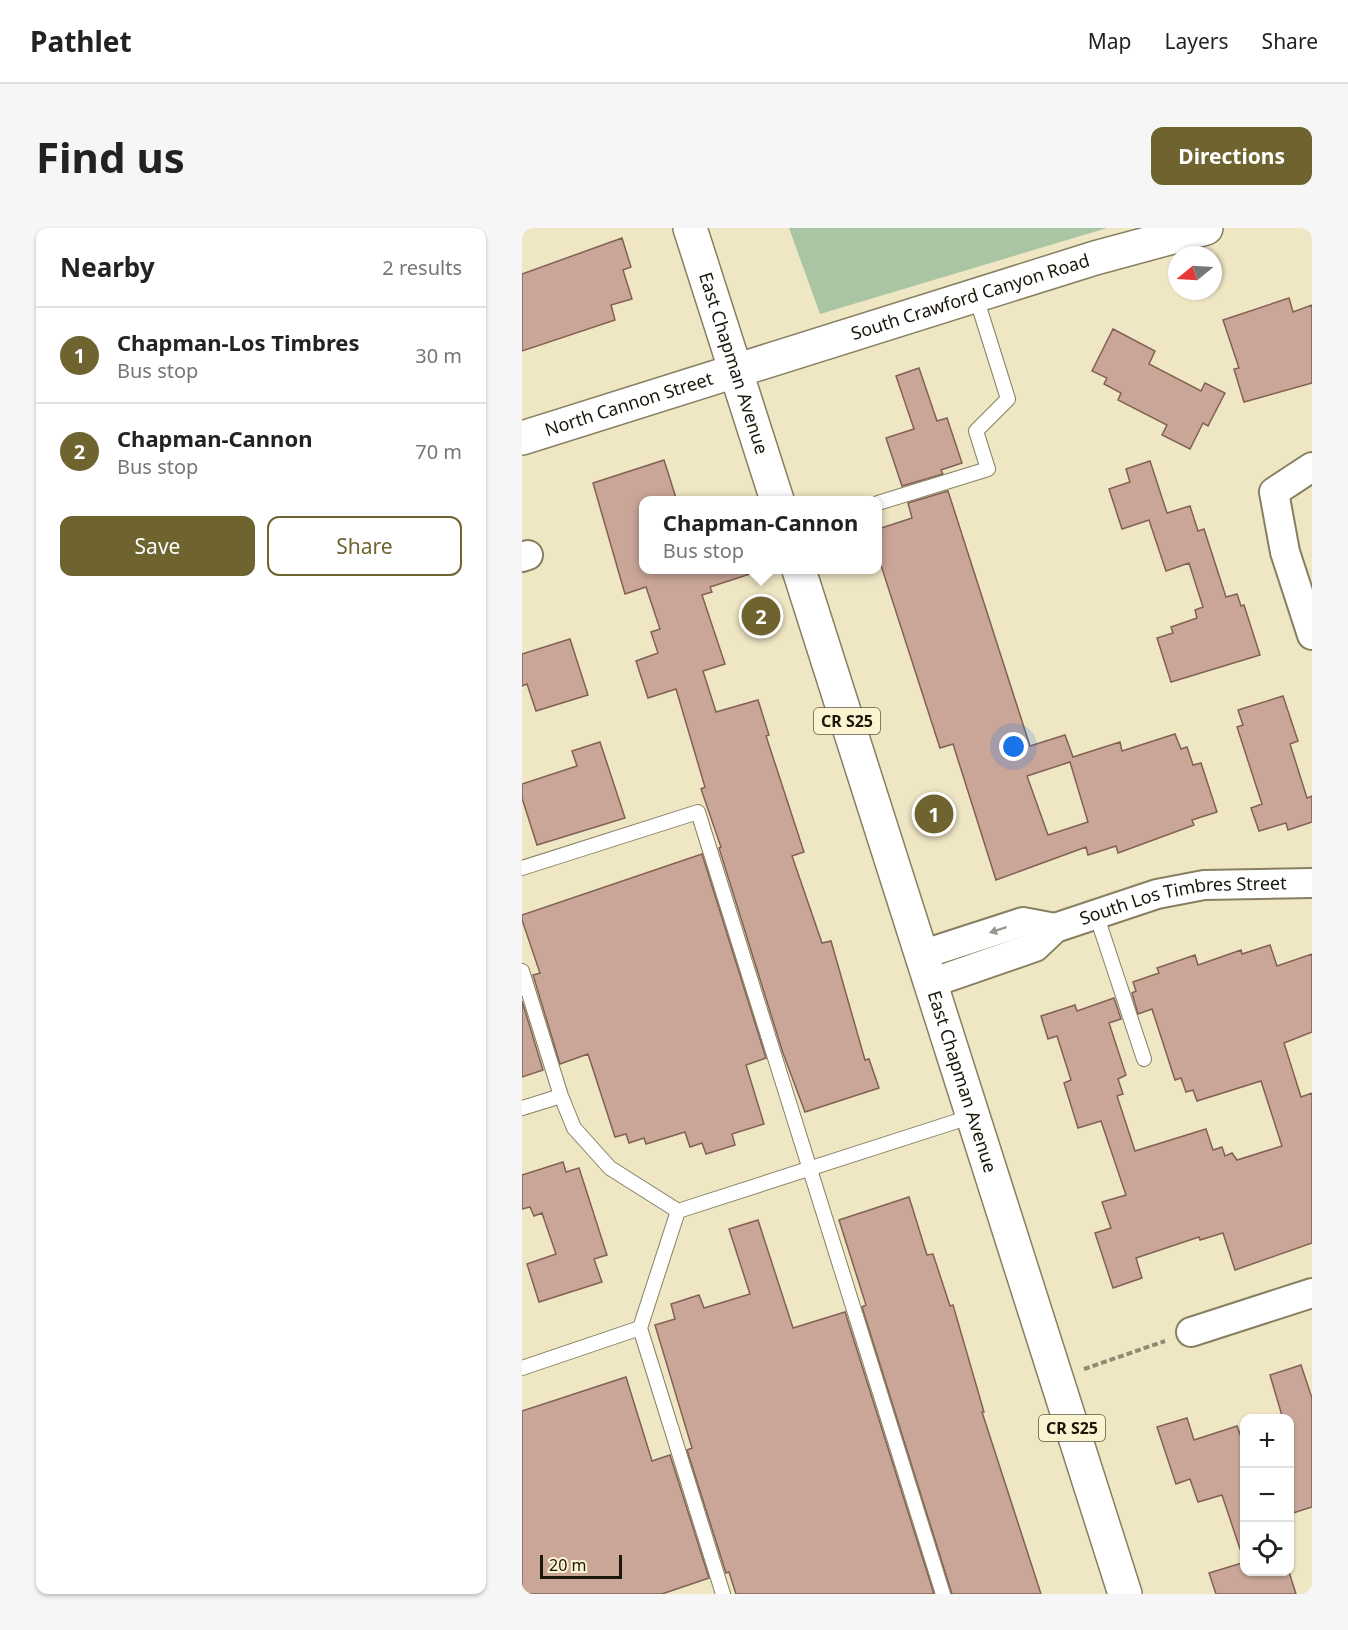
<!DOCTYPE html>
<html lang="en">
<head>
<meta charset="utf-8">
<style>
	:root { --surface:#fff; --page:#f6f6f6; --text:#222; --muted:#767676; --line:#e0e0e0; --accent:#6f6330 }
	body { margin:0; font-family:"Noto Sans",sans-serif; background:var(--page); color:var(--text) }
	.controls { position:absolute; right:18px; bottom:18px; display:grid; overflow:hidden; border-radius:12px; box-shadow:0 2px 4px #0004 }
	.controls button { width:54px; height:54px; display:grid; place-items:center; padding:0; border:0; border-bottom:2px solid var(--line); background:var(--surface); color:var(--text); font:30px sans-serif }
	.compass { position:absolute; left:646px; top:18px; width:54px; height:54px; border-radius:50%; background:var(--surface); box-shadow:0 2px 4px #0004; rotate:252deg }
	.scale { position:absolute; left:18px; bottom:15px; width:82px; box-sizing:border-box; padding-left:6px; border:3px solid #1b170b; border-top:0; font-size:16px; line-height:21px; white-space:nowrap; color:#1b170b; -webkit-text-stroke:4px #fcf3d1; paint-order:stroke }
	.you { position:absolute; left:492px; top:519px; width:21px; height:21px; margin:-15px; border:4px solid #fff; border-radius:50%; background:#1a73e8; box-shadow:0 0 0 9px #1a73e833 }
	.badge { display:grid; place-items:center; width:39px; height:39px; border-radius:50%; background:var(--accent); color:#fff; font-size:20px; font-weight:700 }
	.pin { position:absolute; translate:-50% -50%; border:3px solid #fff; box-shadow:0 2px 6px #0006 }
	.popup { position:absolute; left:117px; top:268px; width:243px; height:78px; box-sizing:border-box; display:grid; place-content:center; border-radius:12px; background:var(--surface); filter:drop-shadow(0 2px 4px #0005); font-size:20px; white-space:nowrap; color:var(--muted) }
	.popup b { font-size:22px; color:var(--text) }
	.popup::after { content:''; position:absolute; left:50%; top:100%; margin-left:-12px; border:12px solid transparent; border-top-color:var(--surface) }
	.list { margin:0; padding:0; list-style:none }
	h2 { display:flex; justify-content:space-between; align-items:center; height:78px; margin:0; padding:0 24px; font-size:26px }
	h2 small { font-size:20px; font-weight:400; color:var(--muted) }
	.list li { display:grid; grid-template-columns:39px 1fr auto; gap:18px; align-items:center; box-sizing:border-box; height:96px; padding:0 24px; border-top:2px solid var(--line) }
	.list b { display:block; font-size:22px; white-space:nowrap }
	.list p { margin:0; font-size:20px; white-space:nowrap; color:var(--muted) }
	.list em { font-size:20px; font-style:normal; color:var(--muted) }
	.actions { display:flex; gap:12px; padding:18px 24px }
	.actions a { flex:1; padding:14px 0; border:2px solid var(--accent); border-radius:12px; text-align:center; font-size:21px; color:var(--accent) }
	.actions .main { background:var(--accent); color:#fff }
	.icon { flex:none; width:33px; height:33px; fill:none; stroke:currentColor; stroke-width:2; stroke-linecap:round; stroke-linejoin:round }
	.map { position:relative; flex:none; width:790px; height:1366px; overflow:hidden; border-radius:12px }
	header { display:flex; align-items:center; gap:36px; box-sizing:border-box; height:84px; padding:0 30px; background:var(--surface); border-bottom:2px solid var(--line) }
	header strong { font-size:28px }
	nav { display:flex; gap:33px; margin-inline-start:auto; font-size:21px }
	.intro { display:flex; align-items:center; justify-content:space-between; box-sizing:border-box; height:144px; padding:0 36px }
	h1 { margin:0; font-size:42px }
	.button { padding:15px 27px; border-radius:12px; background:var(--accent); color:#fff; font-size:21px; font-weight:700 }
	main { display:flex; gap:36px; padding:0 36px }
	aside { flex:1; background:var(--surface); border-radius:12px; box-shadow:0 2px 4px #0004 }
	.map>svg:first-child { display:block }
	.green { fill:#aac5a3 }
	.building { fill:#caa699; stroke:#816155; stroke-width:1.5; fill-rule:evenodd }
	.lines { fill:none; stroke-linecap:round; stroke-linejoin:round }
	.lane-casing { stroke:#877f60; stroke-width:16 }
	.street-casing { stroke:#877f60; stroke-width:32 }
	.secondary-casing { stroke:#877f60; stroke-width:36 }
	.primary-casing { stroke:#877f60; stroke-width:36 }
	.path { stroke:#928b73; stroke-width:4; stroke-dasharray:6 3; stroke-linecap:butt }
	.lane { stroke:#fff; stroke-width:14 }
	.street { stroke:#fff; stroke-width:28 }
	.secondary { stroke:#fff; stroke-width:33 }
	.primary { stroke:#fff; stroke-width:33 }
	.oneway { fill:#989791 }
	.labels { text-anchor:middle; stroke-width:6; stroke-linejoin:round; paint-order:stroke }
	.shield { fill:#fcf3d1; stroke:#5e5946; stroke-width:1.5 }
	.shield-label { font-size:16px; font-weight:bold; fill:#1b170b }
	.street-label { font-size:18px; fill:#1b170b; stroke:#fcf3d1 }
</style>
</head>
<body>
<header>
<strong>Pathlet</strong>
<nav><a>Map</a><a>Layers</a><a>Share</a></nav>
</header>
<div class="intro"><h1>Find us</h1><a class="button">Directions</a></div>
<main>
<aside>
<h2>Nearby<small>2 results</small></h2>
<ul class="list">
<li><span class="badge">1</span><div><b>Chapman-Los Timbres</b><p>Bus stop</p></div><em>30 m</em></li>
<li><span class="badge">2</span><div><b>Chapman-Cannon</b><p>Bus stop</p></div><em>70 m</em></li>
</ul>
<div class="actions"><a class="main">Save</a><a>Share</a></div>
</aside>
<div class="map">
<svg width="790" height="1366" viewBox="0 0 790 1366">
	<rect width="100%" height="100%" fill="#efe6c4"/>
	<path class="green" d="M 267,0 L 585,0 L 298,86 Z"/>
	<path class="building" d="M 100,10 L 109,39 L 101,42 L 110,71 L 89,77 L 93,92 L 0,123 L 0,46 Z
		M 767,70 L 771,84 L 790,77 L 790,155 L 722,174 L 712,141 L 717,140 L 701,92 Z
		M 591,101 L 633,123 L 627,136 L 679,163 L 683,155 L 703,165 L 686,198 L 681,195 L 668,221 L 640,207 L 645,197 L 596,172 L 599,165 L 582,156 L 585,150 L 570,143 Z
		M 397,140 L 415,193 L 425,190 L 440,235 L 419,242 L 421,246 L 380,258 L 364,210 L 392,201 L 374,148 Z
		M 142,232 L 155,273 L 122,273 L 122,342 L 227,342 L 228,346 L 188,359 L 190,364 L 180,367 L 203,436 L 181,443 L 194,484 L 236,472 L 247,507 L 244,508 L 282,624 L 270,628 L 300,715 L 309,713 L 343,832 L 347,831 L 357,860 L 283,884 L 261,825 L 197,620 L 199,619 L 179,561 L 183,559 L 154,461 L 126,470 L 114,433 L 136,425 L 129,404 L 138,401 L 124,359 L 103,366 L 71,255 Z
		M 628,233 L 645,285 L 668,278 L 676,303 L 682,301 L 704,369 L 715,366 L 719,378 L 722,377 L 738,427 L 649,454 L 635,410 L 651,405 L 649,399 L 675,390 L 673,382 L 681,379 L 667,335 L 644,343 L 627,292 L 600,301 L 587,261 L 608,254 L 604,241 Z
		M 426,263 L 508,518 L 543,507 L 551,529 L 598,514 L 600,523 L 653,506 L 659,521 L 665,519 L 671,537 L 679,535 L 695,584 L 670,592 L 672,597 L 596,625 L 594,618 L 566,627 L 564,619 L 474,652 L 431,516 L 418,520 L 356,328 L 356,301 L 390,290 L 386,275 ZM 548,534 L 566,594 L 526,607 L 505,548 Z
		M 48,411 L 66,467 L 14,483 L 5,456 L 0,458 L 0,426 Z
		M 761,468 L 776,513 L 768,516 L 785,570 L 790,568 L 790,594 L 766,602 L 764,595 L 737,603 L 729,580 L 740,576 L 715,499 L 721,497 L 716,482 Z
		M 78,514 L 103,590 L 15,617 L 0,570 L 0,556 L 55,538 L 50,523 Z
		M 180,626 L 244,830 L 224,837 L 242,896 L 210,906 L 213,917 L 184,926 L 180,915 L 168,919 L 163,904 L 124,916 L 122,910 L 107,915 L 104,906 L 93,909 L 66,826 L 38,836 L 11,747 L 18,745 L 0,692 L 0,687 Z
		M 748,717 L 755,738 L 790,726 L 790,804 L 762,815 L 779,869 L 790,865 L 790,1015 L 713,1042 L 701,1005 L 678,1012 L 677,1009 L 614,1030 L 620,1050 L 591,1060 L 573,1005 L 589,1000 L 580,974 L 604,967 L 579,893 L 556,900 L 542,855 L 549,852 L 535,808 L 526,811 L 519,788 L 553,777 L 555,783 L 592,770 L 599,791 L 587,795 L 604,847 L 596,851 L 601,866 L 595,868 L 613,923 L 684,901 L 691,922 L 700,919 L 703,928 L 710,925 L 715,932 L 760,918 L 739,853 L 675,873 L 671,862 L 664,864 L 659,850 L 653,852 L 630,781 L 616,786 L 610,765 L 614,763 L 611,754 L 637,745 L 635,740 L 673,727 L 676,737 L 719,722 L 720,726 Z
		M 0,773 L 21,842 L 0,849 Z
		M 41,934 L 44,944 L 57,940 L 85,1027 L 72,1031 L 80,1054 L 17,1074 L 5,1036 L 34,1026 L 20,985 L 12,988 L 8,979 L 0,981 L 0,947 Z
		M 387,969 L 405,1027 L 411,1026 L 428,1078 L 431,1077 L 462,1184 L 460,1184 L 519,1366 L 430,1366 L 340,1079 L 344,1077 L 317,992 Z
		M 236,992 L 271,1100 L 323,1084 L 412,1366 L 214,1366 L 207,1344 L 204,1345 L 165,1222 L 170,1220 L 133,1097 L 153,1091 L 149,1076 L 177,1067 L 182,1080 L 228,1066 L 207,1001 Z
		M 779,1137 L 790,1170 L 790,1279 L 768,1286 L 768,1191 L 761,1191 L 748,1147 Z
		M 104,1149 L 130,1233 L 148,1227 L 187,1350 L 140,1366 L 0,1366 L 0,1183 Z
		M 665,1190 L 672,1212 L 715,1198 L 723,1220 L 723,1320 L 718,1321 L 700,1267 L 676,1274 L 668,1251 L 654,1256 L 635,1199 Z
		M 723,1334 L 723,1344 L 767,1344 L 774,1366 L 694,1366 L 687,1345 Z"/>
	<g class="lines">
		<defs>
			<path id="lane" d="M 356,275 L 466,241 L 454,203 L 486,171 L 454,69
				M 0,640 L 176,584 L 421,1366
				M 574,686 L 622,831
				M 0,743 L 39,868 L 52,900 L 88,940 L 156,983 L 118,1100 L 0,1140
				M 0,880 L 39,868
				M 156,983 L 451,888
				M 118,1100 L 201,1366"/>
			<g id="street">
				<path d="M 790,239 L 752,264 L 763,324 L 790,407"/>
				<path d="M 0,329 L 6,327"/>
				<path d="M 399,727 L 501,694 L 533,700"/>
				<path id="s1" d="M 409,755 L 513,719 L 533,700 L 635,666 L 682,657 L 790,655"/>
				<path d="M 669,1104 L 790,1065"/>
			</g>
			<g id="secondary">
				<path id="s2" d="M 0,210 L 573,30 L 684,0"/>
			</g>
			<g id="primary">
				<path id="s3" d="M 168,0 L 255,272"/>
				<path id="s4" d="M 277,342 L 603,1366"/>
			</g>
		</defs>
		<use href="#lane" class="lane-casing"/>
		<use href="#street" class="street-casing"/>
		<use href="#secondary" class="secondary-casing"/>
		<use href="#primary" class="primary-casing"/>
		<path class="path" d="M 562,1141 L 643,1113"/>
		<use href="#lane" class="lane"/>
		<use href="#street" class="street"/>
		<use href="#secondary" class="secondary"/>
		<use href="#primary" class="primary"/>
	</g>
	<defs><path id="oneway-solid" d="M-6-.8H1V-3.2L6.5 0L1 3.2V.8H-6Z" transform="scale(1.5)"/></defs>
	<use class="oneway" href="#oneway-solid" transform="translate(476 702) rotate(162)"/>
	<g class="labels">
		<g class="shield">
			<rect x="292" y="480" width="66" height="26" rx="4.5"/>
			<rect x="517" y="1187" width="66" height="26" rx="4.5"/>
		</g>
		<g class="shield-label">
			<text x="325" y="499">CR S25</text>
			<text x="550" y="1206">CR S25</text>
		</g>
		<g class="street-label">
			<text dy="6" stroke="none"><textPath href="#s2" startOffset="470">South Crawford Canyon Road</textPath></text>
			<text dy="6" stroke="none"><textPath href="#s3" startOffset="142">East Chapman Avenue</textPath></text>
			<text dy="6" stroke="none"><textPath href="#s2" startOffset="112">North Cannon Street</textPath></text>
			<text dy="6" stroke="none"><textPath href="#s1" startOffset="270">South Los Timbres Street</textPath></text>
			<text dy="6" stroke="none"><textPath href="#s4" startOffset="537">East Chapman Avenue</textPath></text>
		</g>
	</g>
</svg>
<div class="controls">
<button>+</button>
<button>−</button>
<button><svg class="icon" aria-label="locate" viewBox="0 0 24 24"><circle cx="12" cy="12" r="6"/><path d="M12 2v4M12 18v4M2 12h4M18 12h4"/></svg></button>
</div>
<svg class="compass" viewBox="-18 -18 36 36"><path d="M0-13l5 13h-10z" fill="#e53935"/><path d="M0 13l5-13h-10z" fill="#767676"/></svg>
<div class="scale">20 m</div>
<div class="you"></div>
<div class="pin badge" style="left:412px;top:586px">1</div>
<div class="pin badge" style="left:239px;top:388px">2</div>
<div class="popup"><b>Chapman-Cannon</b>Bus stop</div>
</div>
</main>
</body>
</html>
